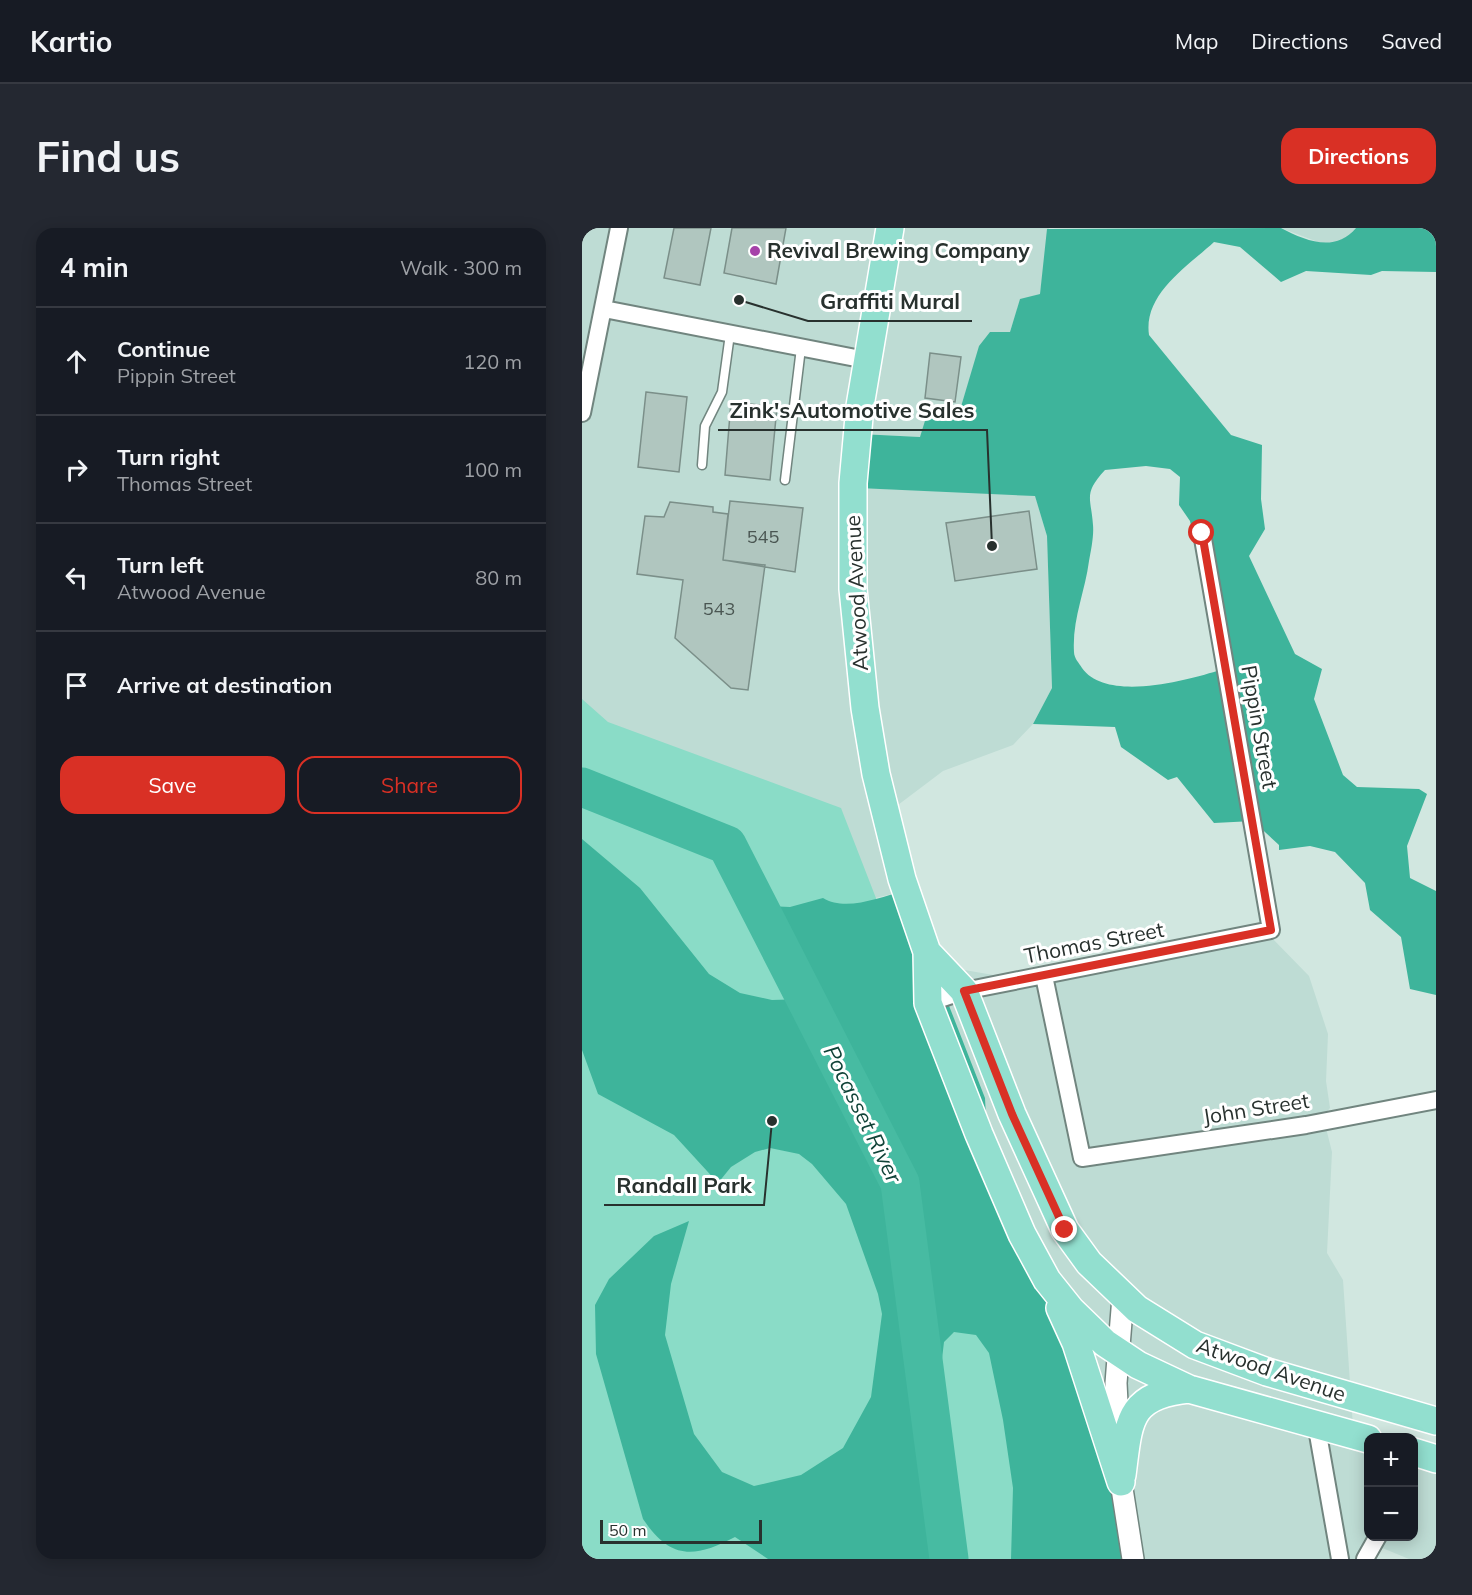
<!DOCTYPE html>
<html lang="en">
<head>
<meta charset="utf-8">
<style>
	:root { --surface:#171b24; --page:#242831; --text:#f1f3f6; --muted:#9ea1a6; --line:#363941; --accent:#d93025 }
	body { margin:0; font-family:Mulish,sans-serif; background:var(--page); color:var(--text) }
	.controls { position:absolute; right:18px; bottom:18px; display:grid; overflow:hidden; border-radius:12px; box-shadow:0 3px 15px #0003 }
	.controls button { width:54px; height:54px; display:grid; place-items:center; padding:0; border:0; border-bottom:2px solid var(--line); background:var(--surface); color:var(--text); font:30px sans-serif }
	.scale { position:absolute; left:18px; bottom:15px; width:162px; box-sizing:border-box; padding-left:6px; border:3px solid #28312e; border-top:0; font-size:16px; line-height:21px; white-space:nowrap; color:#28312e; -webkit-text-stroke:4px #fff; paint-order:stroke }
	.stop { position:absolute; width:18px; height:18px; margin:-14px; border:4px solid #d93025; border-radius:50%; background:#fff }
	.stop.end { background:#d93025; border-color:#fff; box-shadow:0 2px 6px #0008 }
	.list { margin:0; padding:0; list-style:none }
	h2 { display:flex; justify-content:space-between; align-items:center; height:78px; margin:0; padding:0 24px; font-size:26px }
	h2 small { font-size:20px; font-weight:400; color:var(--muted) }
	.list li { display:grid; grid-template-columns:39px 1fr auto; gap:18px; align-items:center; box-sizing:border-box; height:108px; padding:0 24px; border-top:2px solid var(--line) }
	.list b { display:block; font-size:22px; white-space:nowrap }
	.list p { margin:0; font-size:20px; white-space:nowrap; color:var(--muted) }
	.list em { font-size:20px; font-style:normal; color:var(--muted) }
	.actions { display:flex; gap:12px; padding:18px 24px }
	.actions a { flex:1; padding:14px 0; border:2px solid var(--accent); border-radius:18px; text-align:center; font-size:21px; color:var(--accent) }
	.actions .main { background:var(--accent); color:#fff }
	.icon { flex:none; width:33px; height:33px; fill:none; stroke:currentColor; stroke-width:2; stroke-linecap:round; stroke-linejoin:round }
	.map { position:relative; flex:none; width:854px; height:1331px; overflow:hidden; border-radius:18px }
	header { display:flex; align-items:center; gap:36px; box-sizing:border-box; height:84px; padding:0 30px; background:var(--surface); border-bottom:2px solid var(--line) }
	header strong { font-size:28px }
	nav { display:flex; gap:33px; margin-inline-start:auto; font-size:21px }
	.intro { display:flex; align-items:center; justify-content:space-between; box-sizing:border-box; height:144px; padding:0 36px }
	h1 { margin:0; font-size:42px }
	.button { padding:15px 27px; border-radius:18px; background:var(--accent); color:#fff; font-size:21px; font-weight:700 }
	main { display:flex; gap:36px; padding:0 36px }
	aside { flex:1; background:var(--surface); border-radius:18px; box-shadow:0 3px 15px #0003 }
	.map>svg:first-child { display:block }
	.built { fill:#bedcd4 }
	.green { fill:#8adcc7 }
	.forest { fill:#3eb49b; fill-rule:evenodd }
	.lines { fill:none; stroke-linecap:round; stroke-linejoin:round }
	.river { stroke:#47bba2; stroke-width:39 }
	.building { fill:#b0c6bf; stroke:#7b8f89; stroke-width:1.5 }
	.service-casing { stroke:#71857f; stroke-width:11 }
	.minor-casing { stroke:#71857f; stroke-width:20 }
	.tertiary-casing { stroke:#71857f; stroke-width:24 }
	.primary-casing { stroke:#fff; stroke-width:30 }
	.service { stroke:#fff; stroke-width:8 }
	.minor { stroke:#fff; stroke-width:16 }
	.tertiary { stroke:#fff; stroke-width:21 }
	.primary { stroke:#92dfcf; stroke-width:27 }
	.route { stroke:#d93025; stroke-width:8 }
	.poi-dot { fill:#a542a9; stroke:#fff; stroke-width:2 }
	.labels { text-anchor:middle; stroke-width:6; stroke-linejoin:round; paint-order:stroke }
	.number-label { font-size:18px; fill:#4a5652 }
	.poi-label { font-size:21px; font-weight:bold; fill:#28312e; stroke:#fff; text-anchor:start }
	.street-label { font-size:21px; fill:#28312e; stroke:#fff }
	.water-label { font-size:22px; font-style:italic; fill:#104338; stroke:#fff }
	.leader { fill:none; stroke:#28312e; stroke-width:2 }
	.callout-dot { fill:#28312e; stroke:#fff; stroke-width:2 }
	.callout-label { font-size:22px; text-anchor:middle; font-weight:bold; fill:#28312e; stroke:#fff; stroke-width:6; stroke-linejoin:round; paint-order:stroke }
</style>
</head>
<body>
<header>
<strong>Kartio</strong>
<nav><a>Map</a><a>Directions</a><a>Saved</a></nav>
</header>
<div class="intro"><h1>Find us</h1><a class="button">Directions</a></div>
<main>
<aside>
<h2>4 min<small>Walk · 300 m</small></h2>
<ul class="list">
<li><svg class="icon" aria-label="ahead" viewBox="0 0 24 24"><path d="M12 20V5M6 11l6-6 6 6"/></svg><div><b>Continue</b><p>Pippin Street</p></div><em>120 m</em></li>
<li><svg class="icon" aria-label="right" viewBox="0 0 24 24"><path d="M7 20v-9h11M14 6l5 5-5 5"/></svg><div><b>Turn right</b><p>Thomas Street</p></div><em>100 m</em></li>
<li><svg class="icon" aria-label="left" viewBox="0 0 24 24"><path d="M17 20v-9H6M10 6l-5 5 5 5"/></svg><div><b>Turn left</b><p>Atwood Avenue</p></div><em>80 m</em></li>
<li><svg class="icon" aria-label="arrive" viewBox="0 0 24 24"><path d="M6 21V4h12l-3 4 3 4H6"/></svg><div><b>Arrive at destination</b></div></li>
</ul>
<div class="actions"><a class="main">Save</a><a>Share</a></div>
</aside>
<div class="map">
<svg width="854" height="1331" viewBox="0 0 854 1331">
	<rect width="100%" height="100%" fill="#d1e7e0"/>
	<path class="built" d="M 0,0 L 467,0 L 458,66 L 438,72 L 428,104 L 398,118 L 378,182 L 338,209 L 278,206 L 276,260 L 453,267 L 465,308 L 470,460 L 451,496 L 431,517 L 361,543 L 312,580 L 322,663 L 273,675 L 0,551 Z
		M 699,0 L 774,0 L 765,10 L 744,17 Z
		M 686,706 L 727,748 L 746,806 L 744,853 L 748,880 L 741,888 L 750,924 L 745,1025 L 761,1052 L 771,1199 L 786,1212 L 786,1308 L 832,1308 L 832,1227 L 854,1233 L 854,1331 L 827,1331 L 793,1317 L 783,1331 L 548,1331 L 364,770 L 371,740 L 417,748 L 449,741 L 451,743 Z"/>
	<path class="green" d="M 0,471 L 26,494 L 259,580 L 502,1206 L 516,1331 L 0,1331 Z"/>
	<path class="forest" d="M 699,0 C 724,13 753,25 774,0 L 847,0 L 854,4 L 854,44 L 800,43 L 789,47 L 724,43 L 699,54 L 658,19 L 632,14 C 606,38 561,66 567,107 L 649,207 L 680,217 L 679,271 L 683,301 L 667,328 L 713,426 L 740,441 L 732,471 L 761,547 L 775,559 L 837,561 L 845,566 L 825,618 L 828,650 L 854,663 L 854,767 L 828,761 L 819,709 L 788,682 L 783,655 L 753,624 L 728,618 L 697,622 L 697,617 L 671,593 L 632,595 L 595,549 L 586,552 L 539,519 L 533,499 L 451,496 L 470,460 L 465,308 L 453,268 L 276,260 L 278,206 L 338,209 L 346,183 L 378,182 L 397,118 L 408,104 L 428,104 L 438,71 L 458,66 L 465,1 ZM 564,238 L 588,241 L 598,249 L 597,277 L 608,293 L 639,436 L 635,443 C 602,453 524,474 500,440 C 497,435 492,430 492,424 C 490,392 503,364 507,333 C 509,322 512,308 511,297 C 509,269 501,266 523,242 Z
		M 0,611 L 58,660 L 127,746 L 158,765 L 190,772 L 222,771 L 225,761 L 186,678 L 208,679 L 241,670 C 264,684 298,669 322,663 L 333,674 L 364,770 L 403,870 L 404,889 L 516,1186 L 548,1331 L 429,1331 L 431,1260 L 421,1192 L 407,1125 L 394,1107 L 372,1104 L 362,1114 L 355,1173 L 354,1331 L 186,1331 L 153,1309 C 111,1331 88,1331 61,1291 L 14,1126 L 13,1077 L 27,1051 L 72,1008 L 107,993 L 89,1056 L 83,1107 L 112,1206 L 140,1244 L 172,1258 L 219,1247 L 261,1220 L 289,1169 L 300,1086 L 296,1066 L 264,976 L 230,936 L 217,926 L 188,920 L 173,924 L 149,939 L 136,955 L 92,907 L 16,866 L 0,822 Z"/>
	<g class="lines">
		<path class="river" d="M 0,559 L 145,617 L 318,955 L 367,1331"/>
	</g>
	<path class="building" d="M 92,0 L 129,0 L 118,57 L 82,50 Z
		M 150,0 L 204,0 L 194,56 L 142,45 Z
		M 348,125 L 379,129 L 373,174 L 343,170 Z
		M 64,164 L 105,169 L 97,244 L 56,239 Z
		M 149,174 L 195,179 L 188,252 L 143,247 Z
		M 148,273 L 221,280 L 213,344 L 141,332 Z
		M 88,274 L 131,279 L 131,284 L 146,286 L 141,332 L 183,337 L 166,462 L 149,460 L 93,410 L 101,352 L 55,346 L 63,288 L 82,289 Z
		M 447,283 L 455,341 L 373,353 L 364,295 Z"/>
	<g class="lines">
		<defs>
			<path id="service" d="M 120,237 L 123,198 L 140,164 L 148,106
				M 203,252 L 219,120"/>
			<path id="minor" d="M 22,81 L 284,132
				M 0,185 L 37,0
				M 462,748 L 500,930 L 724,897 L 854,872
				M 346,775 L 382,763 L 689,702 L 620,305
				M 734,1195 L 758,1331
				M 783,1331 L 796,1308"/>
			<path id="tertiary" d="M 541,1069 L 534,1155 L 539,1254 L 551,1331"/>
			<path id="primary" d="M 308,0 L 278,178 L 271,255 L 271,361 L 283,480 L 294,546 L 320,651 L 345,724 L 346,775 L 397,906 L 440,1006 L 465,1052 L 489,1082 L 523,1115 L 556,1137 L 607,1161 L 786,1211
				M 345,724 L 382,763 L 430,886 L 483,1002 L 507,1035 L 555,1081 L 613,1117 L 685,1144 L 854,1193
				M 478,1080 L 494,1115 L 539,1254
				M 832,1224 L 854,1231
				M 540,1247 C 547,1194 545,1167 607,1161"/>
		</defs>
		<use href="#service" class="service-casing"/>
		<use href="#minor" class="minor-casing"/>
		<use href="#tertiary" class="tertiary-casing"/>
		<use href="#primary" class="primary-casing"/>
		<use href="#service" class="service"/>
		<use href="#minor" class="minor"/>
		<use href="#tertiary" class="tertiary"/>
		<use href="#primary" class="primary"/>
	</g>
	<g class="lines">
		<path class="route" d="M 483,1002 L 430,886 L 382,763 L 689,702 L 620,305"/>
	</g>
	<circle class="poi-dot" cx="173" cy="23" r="6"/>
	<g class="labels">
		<g class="number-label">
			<text x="181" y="315">545</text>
			<text x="137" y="387">543</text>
		</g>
		<g class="poi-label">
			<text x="185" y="30">Revival Brewing Company</text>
		</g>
		<g class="street-label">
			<text transform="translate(275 365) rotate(-93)" y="7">Atwood Avenue</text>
			<text transform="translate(677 499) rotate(80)" y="7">Pippin Street</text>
			<text transform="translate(512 715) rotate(-11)" y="7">Thomas Street</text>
			<text transform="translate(674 881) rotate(-9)" y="7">John Street</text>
			<text transform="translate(689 1142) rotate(19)" y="7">Atwood Avenue</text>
		</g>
		<g class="water-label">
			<text transform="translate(281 886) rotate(64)" y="8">Pocasset River</text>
		</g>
	</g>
	<path class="leader" d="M157 72L226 93H390M410 318L405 202H136M190 893L182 977H22"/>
	<g class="callout-dot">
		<circle cx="157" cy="72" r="6"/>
		<circle cx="410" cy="318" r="6"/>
		<circle cx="190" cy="893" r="6"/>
	</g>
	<g class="callout-label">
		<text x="308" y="81">Graffiti Mural</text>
		<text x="270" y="190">Zink'sAutomotive Sales</text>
		<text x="102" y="965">Randall Park</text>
	</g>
</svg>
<div class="controls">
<button>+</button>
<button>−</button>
</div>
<div class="scale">50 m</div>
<div class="stop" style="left:620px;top:305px"></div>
<div class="stop end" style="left:483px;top:1002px"></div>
</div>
</main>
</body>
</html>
